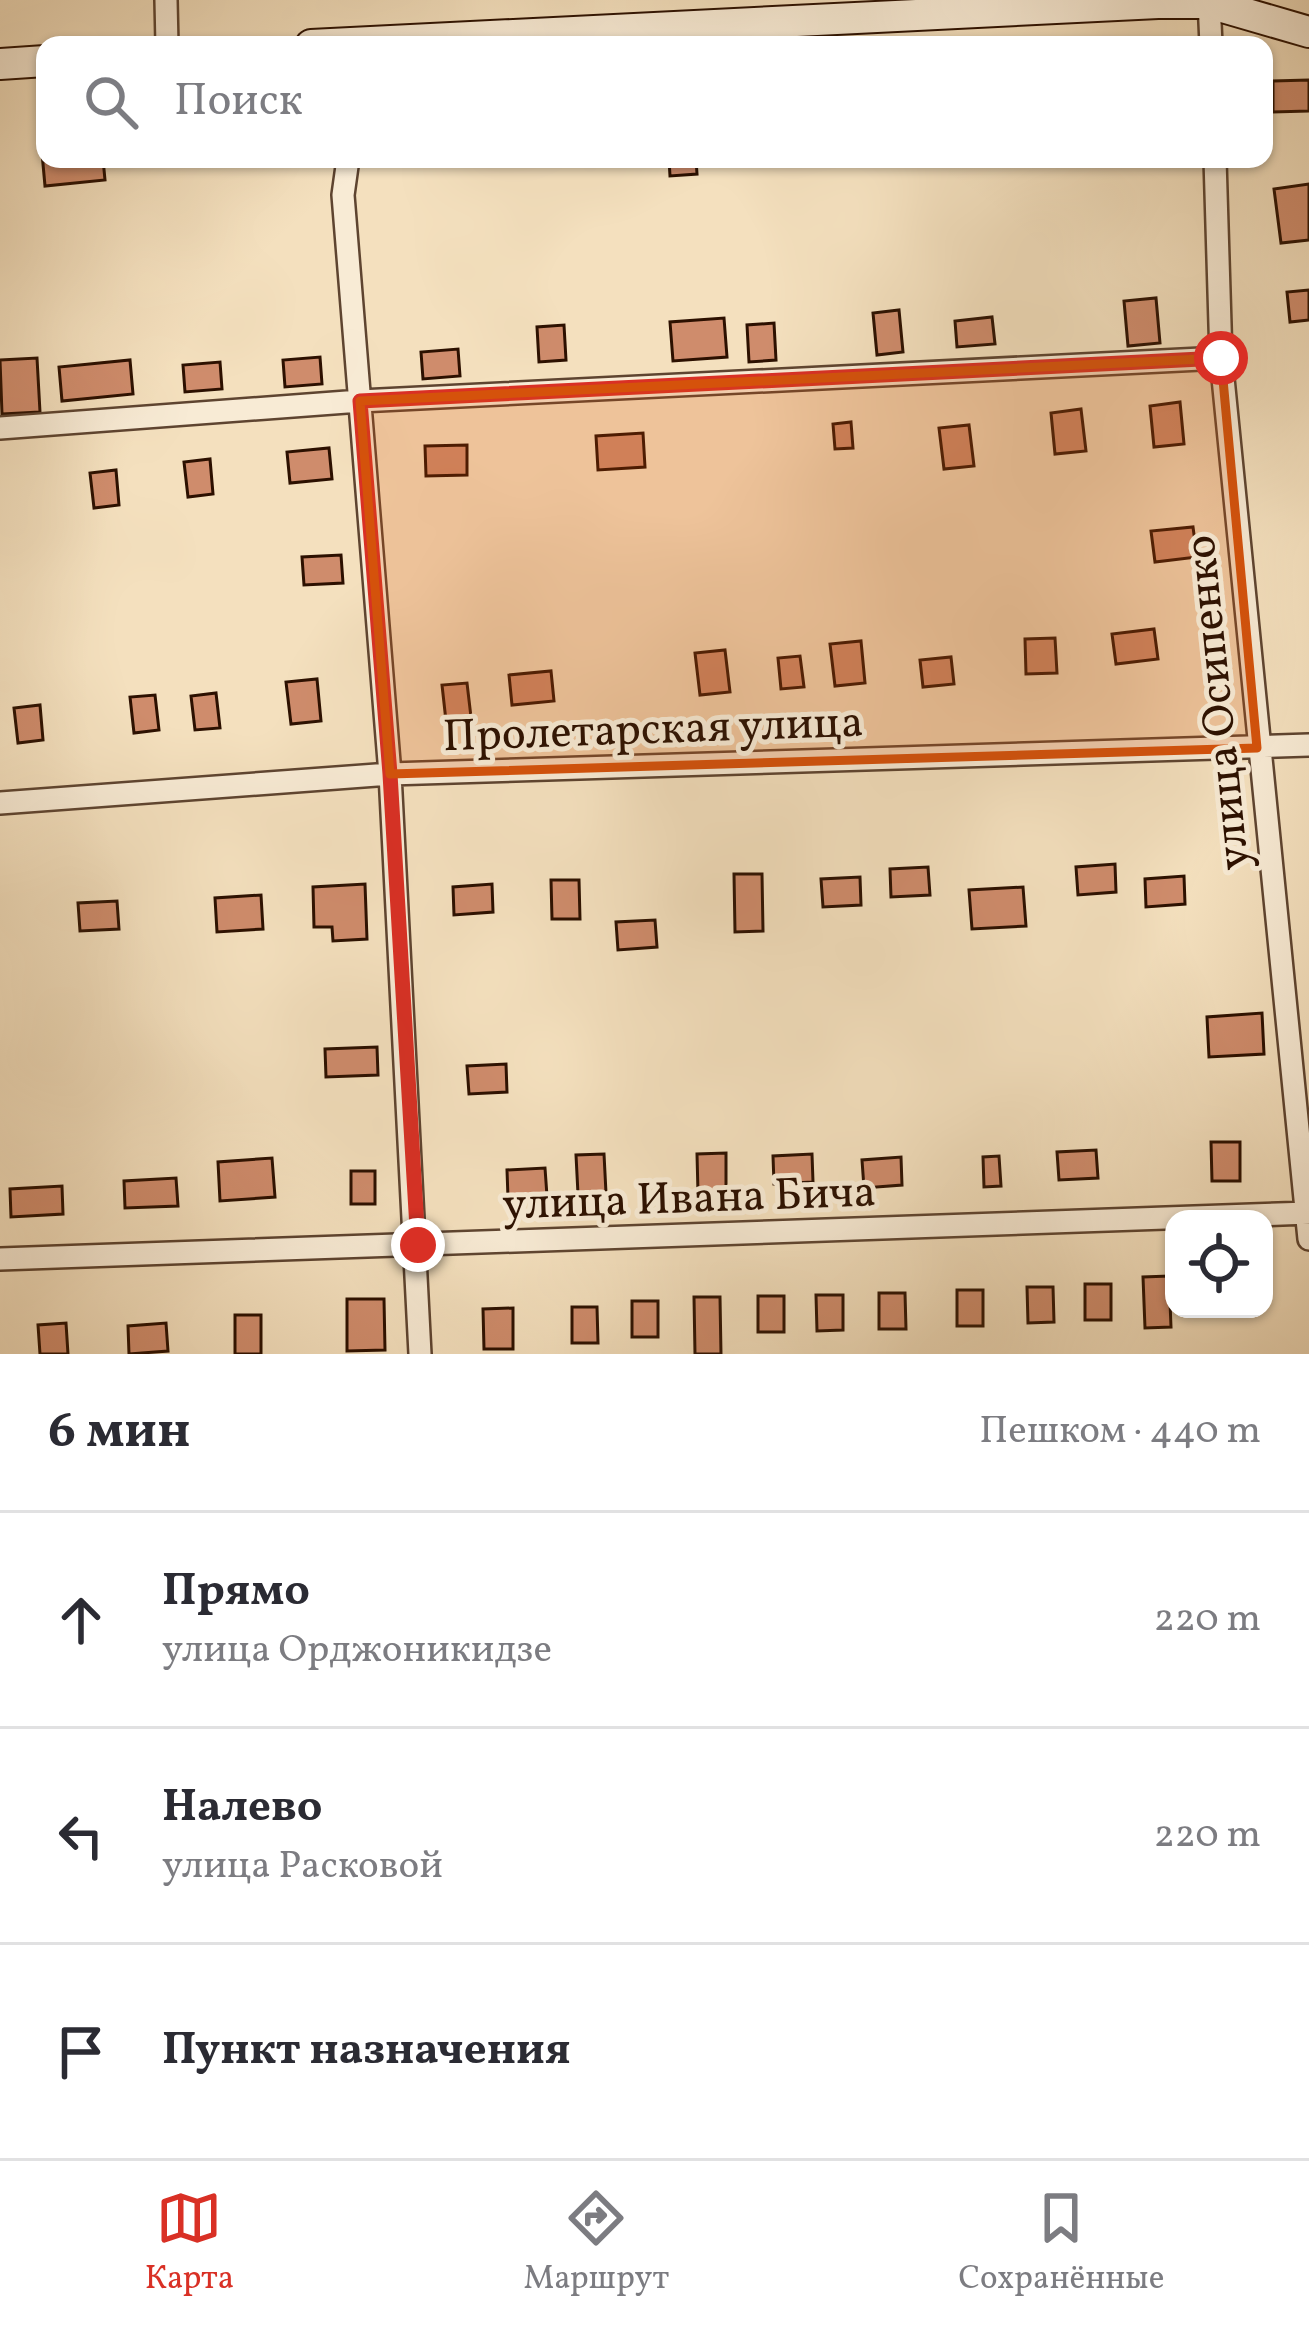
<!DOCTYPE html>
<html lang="ru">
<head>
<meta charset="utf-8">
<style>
	:root { --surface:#fff; --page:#f2f2f3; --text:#2b2b33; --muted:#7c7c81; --line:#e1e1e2; --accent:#d93025 }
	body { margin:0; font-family:Vollkorn,serif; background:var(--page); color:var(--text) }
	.controls { position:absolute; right:36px; bottom:36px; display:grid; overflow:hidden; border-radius:24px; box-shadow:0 3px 9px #0004 }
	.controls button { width:108px; height:108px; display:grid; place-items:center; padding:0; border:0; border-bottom:3px solid var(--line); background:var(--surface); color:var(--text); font:60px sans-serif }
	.stop { position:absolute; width:36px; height:36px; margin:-27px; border:9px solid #d93025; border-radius:50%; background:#fff }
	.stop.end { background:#d93025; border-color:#fff; box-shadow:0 3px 12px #0008 }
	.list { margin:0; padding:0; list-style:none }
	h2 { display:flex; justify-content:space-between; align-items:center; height:156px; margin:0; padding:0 48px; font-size:51px }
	h2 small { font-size:39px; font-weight:400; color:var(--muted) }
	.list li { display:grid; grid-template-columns:78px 1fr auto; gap:36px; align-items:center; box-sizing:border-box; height:216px; padding:0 48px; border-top:3px solid var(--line) }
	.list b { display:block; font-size:45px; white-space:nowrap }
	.list p { margin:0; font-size:39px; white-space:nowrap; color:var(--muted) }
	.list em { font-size:39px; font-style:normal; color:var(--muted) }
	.icon { flex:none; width:66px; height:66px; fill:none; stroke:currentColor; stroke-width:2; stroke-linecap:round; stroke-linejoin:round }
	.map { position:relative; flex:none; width:1309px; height:1354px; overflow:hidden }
	.search { position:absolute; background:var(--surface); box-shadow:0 3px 9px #0004; left:36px; right:36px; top:36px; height:132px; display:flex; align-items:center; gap:30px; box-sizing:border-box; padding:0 42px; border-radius:24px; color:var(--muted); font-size:45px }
	.sheet { height:804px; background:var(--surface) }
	nav { display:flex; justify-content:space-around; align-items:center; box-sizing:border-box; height:168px; border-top:3px solid var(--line); background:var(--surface); font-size:33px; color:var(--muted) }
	nav a { display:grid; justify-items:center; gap:6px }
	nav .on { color:var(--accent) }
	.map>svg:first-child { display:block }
	.building { fill:#cf8c6c; stroke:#2c1000; stroke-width:3 }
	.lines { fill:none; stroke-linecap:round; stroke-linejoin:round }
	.street-casing { stroke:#5e4430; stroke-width:26 }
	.secondary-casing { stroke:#2c1000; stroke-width:34 }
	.street { stroke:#f8ebd5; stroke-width:21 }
	.secondary { stroke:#f8ebd5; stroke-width:30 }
	.route { stroke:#d93025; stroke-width:15 }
	.marked { fill:#d5520b; fill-opacity:0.2; stroke:#d5520b; stroke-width:9; stroke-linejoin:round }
	.labels { text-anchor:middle; stroke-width:10; stroke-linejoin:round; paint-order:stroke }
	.street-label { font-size:45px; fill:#2c1000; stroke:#f8ebd5 }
</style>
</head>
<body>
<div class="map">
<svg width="1309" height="1354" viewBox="0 0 1309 1354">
	<rect width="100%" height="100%" fill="#f4e0be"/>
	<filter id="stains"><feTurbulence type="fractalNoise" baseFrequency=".00167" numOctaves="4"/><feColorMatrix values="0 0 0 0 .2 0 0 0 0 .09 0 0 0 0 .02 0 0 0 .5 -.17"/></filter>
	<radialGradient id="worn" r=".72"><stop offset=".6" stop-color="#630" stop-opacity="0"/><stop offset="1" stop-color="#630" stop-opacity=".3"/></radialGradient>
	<path class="building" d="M 1309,80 L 1309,111 L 1273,112 L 1273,81 Z
		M 41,142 L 45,159 L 103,159 L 105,180 L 45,186 Z
		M 669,159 L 696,159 L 697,174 L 670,176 Z
		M 1309,184 L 1309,240 L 1281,243 L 1274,189 Z
		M 1309,290 L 1309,320 L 1290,322 L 1287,292 Z
		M 1156,298 L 1160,343 L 1128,346 L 1124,301 Z
		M 899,310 L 903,352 L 877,355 L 873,313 Z
		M 992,317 L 995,344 L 957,347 L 955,321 Z
		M 724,318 L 727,357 L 673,361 L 670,322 Z
		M 774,323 L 776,360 L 749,362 L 747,325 Z
		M 564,325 L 566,360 L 539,362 L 537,327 Z
		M 458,349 L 460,376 L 423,379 L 421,352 Z
		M 320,357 L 322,384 L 285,387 L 283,360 Z
		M 37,358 L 40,412 L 2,414 L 0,360 Z
		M 130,360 L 133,394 L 62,401 L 59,367 Z
		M 220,362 L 222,389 L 185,392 L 183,365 Z
		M 1180,402 L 1184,444 L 1154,447 L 1150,406 Z
		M 1081,409 L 1086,451 L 1055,454 L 1051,413 Z
		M 851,422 L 853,448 L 835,449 L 833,424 Z
		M 969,425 L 974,466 L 944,469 L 939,428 Z
		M 643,433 L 645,467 L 598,470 L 596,436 Z
		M 467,445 L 467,475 L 426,476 L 425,446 Z
		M 329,448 L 332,479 L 290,483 L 287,452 Z
		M 210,459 L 213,494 L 188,497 L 184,462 Z
		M 116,470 L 119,505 L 94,508 L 90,473 Z
		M 1193,527 L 1197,557 L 1155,562 L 1151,531 Z
		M 341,555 L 343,583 L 304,585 L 302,557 Z
		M 1154,629 L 1158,659 L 1116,664 L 1112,634 Z
		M 1055,638 L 1057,673 L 1026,674 L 1025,639 Z
		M 861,641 L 865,683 L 835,686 L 830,644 Z
		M 725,650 L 730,692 L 700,695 L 695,653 Z
		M 800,656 L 804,687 L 781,689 L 778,658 Z
		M 951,657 L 954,684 L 923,687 L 920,660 Z
		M 551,671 L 554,701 L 512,705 L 509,675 Z
		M 317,679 L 321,721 L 291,724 L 286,682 Z
		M 467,683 L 471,717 L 446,721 L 442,685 Z
		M 216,693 L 220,728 L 195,730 L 191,696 Z
		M 155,695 L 159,730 L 134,733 L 130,697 Z
		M 40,705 L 43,740 L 18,743 L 14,708 Z
		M 1115,864 L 1116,892 L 1078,895 L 1076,867 Z
		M 928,867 L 930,895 L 891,897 L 890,869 Z
		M 734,874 L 762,874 L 763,931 L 735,932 Z
		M 1184,876 L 1185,904 L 1146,907 L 1145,879 Z
		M 860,877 L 861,905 L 823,907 L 821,879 Z
		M 551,880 L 579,880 L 580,919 L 552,919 Z
		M 365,884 L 367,939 L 333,941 L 332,927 L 314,927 L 313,887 Z
		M 492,884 L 493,912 L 454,915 L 453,887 Z
		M 1023,887 L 1026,926 L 972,929 L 969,890 Z
		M 261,895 L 263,929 L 217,932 L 215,898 Z
		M 117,901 L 119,929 L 80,931 L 78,903 Z
		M 655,920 L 657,947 L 618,950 L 616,922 Z
		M 1262,1013 L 1264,1054 L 1209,1057 L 1207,1017 Z
		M 377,1047 L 378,1075 L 326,1077 L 325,1049 Z
		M 506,1064 L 507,1092 L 469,1094 L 467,1066 Z
		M 1211,1142 L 1240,1142 L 1240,1181 L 1212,1181 Z
		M 1096,1150 L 1098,1178 L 1059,1180 L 1057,1152 Z
		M 726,1153 L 726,1192 L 698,1193 L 697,1154 Z
		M 604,1154 L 606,1193 L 578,1194 L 576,1155 Z
		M 812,1154 L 813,1182 L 774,1184 L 773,1156 Z
		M 999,1156 L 1001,1186 L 984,1187 L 983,1157 Z
		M 901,1157 L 902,1185 L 864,1188 L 862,1160 Z
		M 272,1158 L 275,1197 L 220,1201 L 218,1162 Z
		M 545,1168 L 547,1196 L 508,1198 L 507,1170 Z
		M 351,1171 L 375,1171 L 375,1204 L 351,1204 Z
		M 176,1178 L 178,1206 L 125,1208 L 124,1181 Z
		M 62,1186 L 63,1214 L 11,1217 L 10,1189 Z
		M 1169,1276 L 1171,1327 L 1145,1328 L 1143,1277 Z
		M 1085,1284 L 1111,1284 L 1111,1320 L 1085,1320 Z
		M 1027,1287 L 1053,1287 L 1054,1322 L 1028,1323 Z
		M 957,1290 L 983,1290 L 983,1326 L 957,1326 Z
		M 879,1293 L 905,1293 L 906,1329 L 879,1329 Z
		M 816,1295 L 843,1295 L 843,1330 L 817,1331 Z
		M 758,1296 L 784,1296 L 784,1332 L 758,1332 Z
		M 694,1297 L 720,1297 L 721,1354 L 695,1354 Z
		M 347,1299 L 384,1299 L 385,1350 L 347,1351 Z
		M 632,1301 L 658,1301 L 658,1337 L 632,1337 Z
		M 572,1307 L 597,1307 L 598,1343 L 572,1343 Z
		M 513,1308 L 513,1349 L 484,1349 L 483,1309 Z
		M 235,1315 L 261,1315 L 261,1354 L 235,1354 Z
		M 66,1323 L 68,1354 L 40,1354 L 38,1325 Z
		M 166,1323 L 168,1351 L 129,1354 L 128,1326 Z"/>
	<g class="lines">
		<defs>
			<path id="street" d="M 166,0 L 167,45
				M 1209,0 L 1211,45
				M 348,159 L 343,195 L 390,774 L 420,1354
				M 1215,159 L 1221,358 L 1309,1239
				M 0,428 L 360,401 L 1221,358
				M 0,803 L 390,774 L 1309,745
				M 0,1259 L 1309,1213"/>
			<path id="secondary" d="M 311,45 L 1158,3 L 1209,3 L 1309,32
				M 0,64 L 45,61"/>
		</defs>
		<use href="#street" class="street-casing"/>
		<use href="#secondary" class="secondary-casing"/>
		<use href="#street" class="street"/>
		<use href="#secondary" class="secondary"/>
	</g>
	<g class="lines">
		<path class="route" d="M 418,1245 L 390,774 L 360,401 L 1221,358"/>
	</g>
	<path class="marked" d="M 1221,358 L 1257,748 L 390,774 L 360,401 Z"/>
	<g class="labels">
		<g class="street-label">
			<text transform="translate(1215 703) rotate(-96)" y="16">улица Осипенко</text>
			<text transform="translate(653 727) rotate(-2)" y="16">Пролетарская улица</text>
			<text transform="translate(689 1196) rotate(-2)" y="16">улица Ивана Бича</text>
		</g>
	</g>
	<rect width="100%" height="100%" filter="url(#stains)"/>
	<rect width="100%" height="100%" fill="url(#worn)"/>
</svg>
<div class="controls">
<button><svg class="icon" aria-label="locate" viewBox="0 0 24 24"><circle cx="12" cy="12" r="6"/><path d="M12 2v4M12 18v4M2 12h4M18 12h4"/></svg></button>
</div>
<div class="stop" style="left:1221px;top:358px"></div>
<div class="stop end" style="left:418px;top:1245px"></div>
<div class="search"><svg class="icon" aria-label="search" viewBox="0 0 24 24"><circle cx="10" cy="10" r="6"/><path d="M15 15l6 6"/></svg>Поиск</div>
</div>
<section class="sheet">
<h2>6 мин<small>Пешком · 440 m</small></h2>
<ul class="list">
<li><svg class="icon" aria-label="ahead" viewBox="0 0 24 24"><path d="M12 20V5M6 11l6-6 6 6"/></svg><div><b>Прямо</b><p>улица Орджоникидзе</p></div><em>220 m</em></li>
<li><svg class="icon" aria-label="left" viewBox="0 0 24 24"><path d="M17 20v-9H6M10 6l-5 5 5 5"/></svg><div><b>Налево</b><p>улица Расковой</p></div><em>220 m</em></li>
<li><svg class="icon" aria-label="arrive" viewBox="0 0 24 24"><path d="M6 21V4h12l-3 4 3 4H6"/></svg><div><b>Пункт назначения</b></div></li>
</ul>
</section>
<nav>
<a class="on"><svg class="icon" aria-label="map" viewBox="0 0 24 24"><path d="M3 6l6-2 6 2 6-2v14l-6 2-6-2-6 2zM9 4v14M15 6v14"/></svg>Карта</a>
<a><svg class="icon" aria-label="directions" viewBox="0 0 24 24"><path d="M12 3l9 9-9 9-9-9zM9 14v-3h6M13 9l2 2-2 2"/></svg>Маршрут</a>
<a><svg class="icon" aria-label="saved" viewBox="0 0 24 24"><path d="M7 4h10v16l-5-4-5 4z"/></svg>Сохранённые</a>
</nav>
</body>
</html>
